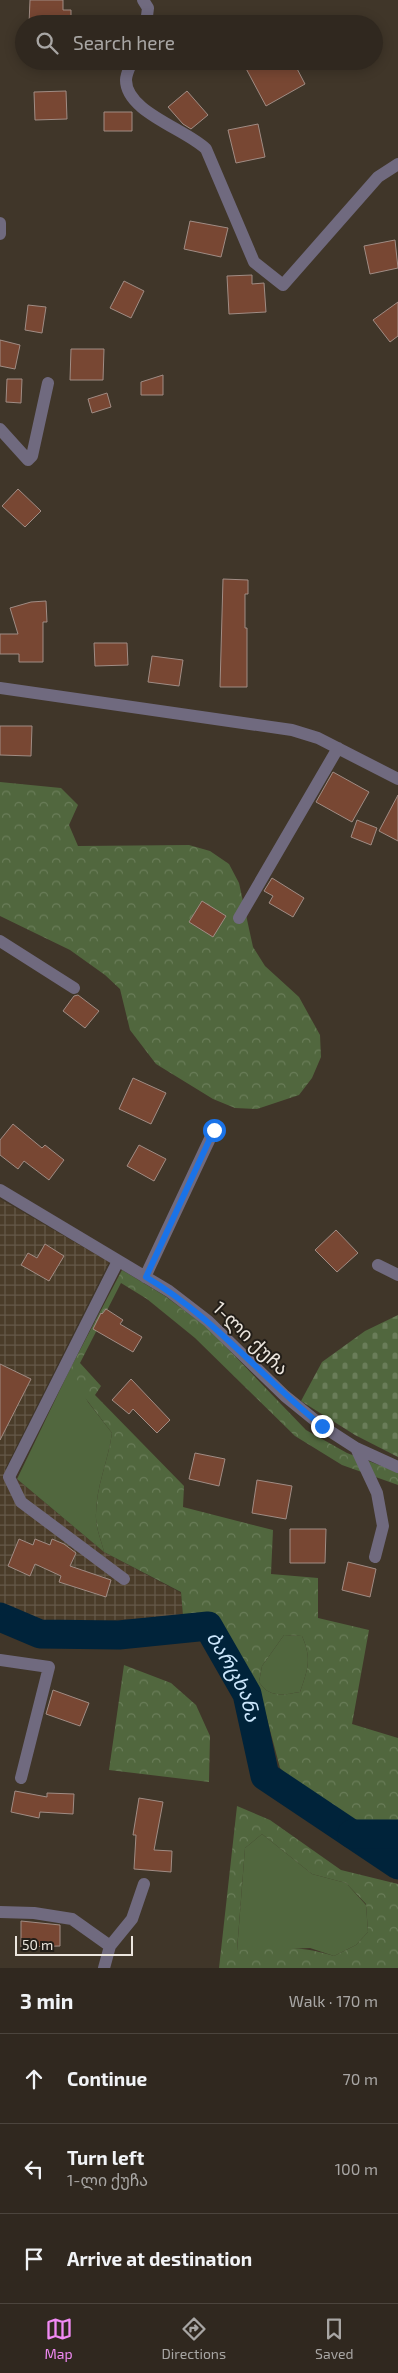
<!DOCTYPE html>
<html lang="en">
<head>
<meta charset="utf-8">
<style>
	:root { --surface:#30281f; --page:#383028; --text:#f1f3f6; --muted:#a8a6a4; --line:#4b443d; --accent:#f18af4 }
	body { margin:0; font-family:"Exo 2","Noto Sans Georgian",sans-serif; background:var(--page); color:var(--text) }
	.scale { position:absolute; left:15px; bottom:12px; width:118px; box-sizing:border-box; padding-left:5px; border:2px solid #ece6de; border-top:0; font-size:14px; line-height:18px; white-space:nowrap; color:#ece6de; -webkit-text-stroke:4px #231e18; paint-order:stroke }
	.stop { position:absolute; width:15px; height:15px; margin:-11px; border:4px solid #1a73e8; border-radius:50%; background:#fff }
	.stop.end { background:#1a73e8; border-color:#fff; box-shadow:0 1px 5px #0008 }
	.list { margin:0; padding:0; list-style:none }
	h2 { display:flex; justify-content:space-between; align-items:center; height:65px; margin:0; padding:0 20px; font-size:21px }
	h2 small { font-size:16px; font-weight:400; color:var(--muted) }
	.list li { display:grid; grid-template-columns:32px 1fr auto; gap:15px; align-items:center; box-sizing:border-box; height:90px; padding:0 20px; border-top:1px solid var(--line) }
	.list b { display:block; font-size:19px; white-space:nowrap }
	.list p { margin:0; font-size:16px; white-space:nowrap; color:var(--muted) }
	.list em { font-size:16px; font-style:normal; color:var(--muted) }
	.icon { flex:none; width:28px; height:28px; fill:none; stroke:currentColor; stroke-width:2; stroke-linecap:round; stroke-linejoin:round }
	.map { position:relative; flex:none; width:398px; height:1968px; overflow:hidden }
	.search { position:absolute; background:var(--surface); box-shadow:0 2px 12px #0003; left:15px; right:15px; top:15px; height:55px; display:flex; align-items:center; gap:12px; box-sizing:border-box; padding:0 18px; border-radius:28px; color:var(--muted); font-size:19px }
	.sheet { height:335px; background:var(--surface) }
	nav { display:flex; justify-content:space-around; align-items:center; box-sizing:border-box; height:70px; border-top:1px solid var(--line); background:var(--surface); font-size:14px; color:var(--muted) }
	nav a { display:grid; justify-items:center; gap:2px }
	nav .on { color:var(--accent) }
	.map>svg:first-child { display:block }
	.industrial { fill:url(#industrial-grid) }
	.green { fill:#51673e }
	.forest { fill:url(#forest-crowns); fill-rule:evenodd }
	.cemetery { fill:url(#cemetery-stones) }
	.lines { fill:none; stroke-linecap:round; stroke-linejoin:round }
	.river { stroke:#00233a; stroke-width:29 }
	.building { fill:#784733; stroke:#a08c84 }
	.minor { stroke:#706a7f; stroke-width:12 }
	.route { stroke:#1a73e8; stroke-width:6 }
	.labels { text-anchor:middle; stroke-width:4; stroke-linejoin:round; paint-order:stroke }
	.street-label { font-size:19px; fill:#ece6de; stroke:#231e18 }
	.water-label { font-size:20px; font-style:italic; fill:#cbe6fc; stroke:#231e18 }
</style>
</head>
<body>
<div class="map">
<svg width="398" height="1968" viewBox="0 0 398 1968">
	<defs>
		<pattern id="industrial-grid" width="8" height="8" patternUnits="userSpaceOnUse" patternTransform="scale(1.25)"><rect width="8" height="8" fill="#4a3c29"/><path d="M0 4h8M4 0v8" fill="none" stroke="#645848"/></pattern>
		<pattern id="forest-crowns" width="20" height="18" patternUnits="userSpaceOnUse" patternTransform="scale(1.25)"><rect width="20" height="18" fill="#51673e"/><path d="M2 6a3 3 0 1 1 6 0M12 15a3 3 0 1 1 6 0" fill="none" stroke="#6a7d59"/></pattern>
		<pattern id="cemetery-stones" width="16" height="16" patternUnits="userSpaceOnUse" patternTransform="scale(1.25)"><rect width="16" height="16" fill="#51673e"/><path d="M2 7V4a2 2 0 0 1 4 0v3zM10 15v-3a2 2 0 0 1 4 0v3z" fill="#6a7d59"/></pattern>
	</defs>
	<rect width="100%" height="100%" fill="#403629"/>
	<path class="industrial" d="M 0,1199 L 109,1262 L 5,1469 L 104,1552 L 181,1593 L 183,1616 L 43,1624 L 0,1604 Z"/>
	<path class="green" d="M 70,1369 L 88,1402 L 112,1433 C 108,1462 95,1489 96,1518 C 96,1529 102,1542 104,1552 L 17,1479 Z
		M 284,1635 L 302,1636 C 312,1659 308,1669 300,1692 C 283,1695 269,1698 259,1682 L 262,1666 Z
		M 262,1834 L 312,1874 L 346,1883 L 366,1905 L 368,1932 L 356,1945 L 334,1956 L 310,1948 L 237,1951 L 245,1848 Z"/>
	<path class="forest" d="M 0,782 L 61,788 L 78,805 L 69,825 L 78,846 L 189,845 L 210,851 L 229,864 L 239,883 L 253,947 L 265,966 L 299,997 L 320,1035 L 321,1057 L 312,1078 L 299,1095 L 257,1109 L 235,1108 L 213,1099 L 156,1064 L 130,1030 L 120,989 L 105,975 L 70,950 L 0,916 Z
		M 122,1270 L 165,1296 L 208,1328 L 306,1430 L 347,1453 L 398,1472 L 398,1485 L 342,1465 L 295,1436 L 195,1338 L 147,1299 L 121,1283 L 80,1363 L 101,1386 L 95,1395 L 184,1486 L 183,1507 L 273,1530 L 271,1574 L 318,1578 L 318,1618 L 369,1630 L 352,1724 L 398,1738 L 398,1826 L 353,1826 L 305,1795 L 280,1768 L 266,1715 L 222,1628 L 209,1617 L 183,1616 L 181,1592 L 104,1552 C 102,1542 96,1529 96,1518 C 95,1489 108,1462 112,1433 L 73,1382 L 70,1369 ZM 284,1635 L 302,1636 C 312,1659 308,1669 300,1692 C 283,1695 269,1698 259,1682 L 262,1666 Z
		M 124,1665 L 171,1683 L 196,1705 L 210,1736 L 209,1782 L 109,1770 Z
		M 237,1806 L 270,1820 L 341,1870 L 398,1884 L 398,1968 L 219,1968 ZM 262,1834 L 312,1874 L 346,1883 L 366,1904 L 368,1932 L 356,1945 L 334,1956 C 295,1944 277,1948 237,1950 L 245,1848 Z"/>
	<path class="cemetery" d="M 398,1315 L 398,1457 L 355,1435 L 301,1401 L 322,1362 L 365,1331 Z"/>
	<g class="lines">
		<g class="river">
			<path id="s1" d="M 0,1617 L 40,1634 L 119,1635 L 208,1626 L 247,1694 L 265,1776 L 398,1865"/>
			<path d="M 352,1834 L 398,1834"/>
		</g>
	</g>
	<path class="building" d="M 30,0 L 63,0 L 63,10 L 71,10 L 71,24 L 29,24 Z
		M 242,61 L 293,61 L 305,84 L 266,106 Z
		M 66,91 L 67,119 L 35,120 L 34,92 Z
		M 187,91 L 208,115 L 191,129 L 183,124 L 168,107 Z
		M 104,112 L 132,112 L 132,131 L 104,131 Z
		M 258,124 L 265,157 L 236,163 L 228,130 Z
		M 190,221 L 228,228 L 221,257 L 184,249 Z
		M 395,240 L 398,268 L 370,274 L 364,246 Z
		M 252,275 L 252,284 L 264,283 L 266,312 L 229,314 L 227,276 Z
		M 124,281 L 144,291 L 131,318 L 110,308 Z
		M 398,302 L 398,336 L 390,342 L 373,320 Z
		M 28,305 L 46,307 L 42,333 L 25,330 Z
		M 0,340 L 20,345 L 15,369 L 0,366 Z
		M 71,349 L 104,349 L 103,380 L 70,380 Z
		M 163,375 L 163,395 L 141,395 L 141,382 Z
		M 7,379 L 22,379 L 21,403 L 6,402 Z
		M 107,393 L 111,407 L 92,413 L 88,399 Z
		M 18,489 L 41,511 L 25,527 L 2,506 Z
		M 223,579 L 248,580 L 248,594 L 245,594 L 245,628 L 247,628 L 247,687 L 220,687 Z
		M 46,601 L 47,622 L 43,622 L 43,662 L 19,662 L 19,654 L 0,654 L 0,634 L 18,634 L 10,608 L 31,602 Z
		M 94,643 L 127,643 L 128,665 L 95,666 Z
		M 152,656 L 183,660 L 179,686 L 148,682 Z
		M 0,726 L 32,726 L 31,756 L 0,755 Z
		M 333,772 L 369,792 L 352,822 L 316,802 Z
		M 398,795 L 398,841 L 379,831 Z
		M 357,820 L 377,828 L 371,845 L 351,837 Z
		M 272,878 L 304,898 L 293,917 L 269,903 L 273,896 L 264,891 Z
		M 202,901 L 226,916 L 213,937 L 189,922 Z
		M 78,995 L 99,1011 L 85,1028 L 63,1011 L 74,996 Z
		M 133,1078 L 166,1093 L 151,1124 L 119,1109 Z
		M 13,1124 L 42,1148 L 45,1145 L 64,1160 L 49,1180 L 24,1161 L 18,1169 L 0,1155 L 0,1140 Z
		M 139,1145 L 166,1159 L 154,1181 L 127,1166 Z
		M 336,1230 L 358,1253 L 337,1272 L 315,1250 Z
		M 45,1244 L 64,1256 L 49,1281 L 21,1265 L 28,1253 L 37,1258 Z
		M 106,1309 L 123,1320 L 120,1324 L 142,1337 L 133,1352 L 93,1329 L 101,1313 L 102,1314 Z
		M 0,1364 L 31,1379 L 0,1440 Z
		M 131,1379 L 170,1420 L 157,1433 L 133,1409 L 129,1414 L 112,1400 Z
		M 195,1453 L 225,1459 L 219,1486 L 189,1479 Z
		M 257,1480 L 292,1486 L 286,1519 L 252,1513 Z
		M 290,1529 L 326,1529 L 325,1563 L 290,1563 Z
		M 19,1539 L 33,1545 L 35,1539 L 50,1545 L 52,1539 L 64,1544 L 76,1553 L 70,1566 L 111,1580 L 106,1597 L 59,1582 L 61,1576 L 35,1564 L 30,1576 L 8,1566 Z
		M 348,1562 L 376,1569 L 370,1597 L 342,1590 Z
		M 53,1690 L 89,1703 L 80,1726 L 46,1714 Z
		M 15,1791 L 47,1797 L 47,1793 L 74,1794 L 73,1814 L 40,1812 L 39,1818 L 11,1812 Z
		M 139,1798 L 163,1802 L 154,1850 L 172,1851 L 171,1872 L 134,1869 L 136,1835 L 133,1835 Z
		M 21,1921 L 60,1925 L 60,1946 L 21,1947 Z"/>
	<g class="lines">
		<path class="minor" d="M 143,0 L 148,8 L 146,24
			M 132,61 C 130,67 126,74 126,80 C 126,112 186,129 206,149 L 254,262 L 283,285 L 378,177 L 398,164
			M 0,223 L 0,234
			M 0,429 L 28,460 L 32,456 L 48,383
			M 0,688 L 292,730 L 318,738 L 398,779
			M 239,918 L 338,748
			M 0,941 L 74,988
			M 0,1190 L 169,1291 L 208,1321 L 285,1396 L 322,1426 L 356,1448 L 398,1467
			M 118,1261 L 9,1477 L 21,1502 L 124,1579
			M 378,1265 L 398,1275
			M 145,1277 L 214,1130
			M 356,1448 L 377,1493 L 383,1526 L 375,1557
			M 0,1660 L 49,1667 L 21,1778
			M 0,1912 L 34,1913 L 72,1919 L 110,1946
			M 104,1968 L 110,1946 L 132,1919 L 144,1884"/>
	</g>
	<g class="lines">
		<path class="route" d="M 214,1130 L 146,1277 C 214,1317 261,1377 322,1426"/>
	</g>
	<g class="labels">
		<g class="street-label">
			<text transform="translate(251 1338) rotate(44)" y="7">1-ლი ქუჩა</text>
		</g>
		<g class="water-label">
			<text dy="7" stroke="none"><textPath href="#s1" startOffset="269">ბარცხანა</textPath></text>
		</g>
	</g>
</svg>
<div class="scale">50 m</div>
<div class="stop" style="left:214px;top:1130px"></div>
<div class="stop end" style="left:322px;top:1426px"></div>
<div class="search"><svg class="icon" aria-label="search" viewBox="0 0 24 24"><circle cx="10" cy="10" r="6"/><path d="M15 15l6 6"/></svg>Search here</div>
</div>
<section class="sheet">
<h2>3 min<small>Walk · 170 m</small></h2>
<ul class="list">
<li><svg class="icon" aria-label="ahead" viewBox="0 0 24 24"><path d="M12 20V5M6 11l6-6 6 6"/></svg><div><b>Continue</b></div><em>70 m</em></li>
<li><svg class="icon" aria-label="left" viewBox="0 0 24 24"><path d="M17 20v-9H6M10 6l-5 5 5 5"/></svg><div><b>Turn left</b><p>1-ლი ქუჩა</p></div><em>100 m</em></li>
<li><svg class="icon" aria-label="arrive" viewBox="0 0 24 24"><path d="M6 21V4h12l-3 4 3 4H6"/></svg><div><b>Arrive at destination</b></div></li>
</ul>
</section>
<nav>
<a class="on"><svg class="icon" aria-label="map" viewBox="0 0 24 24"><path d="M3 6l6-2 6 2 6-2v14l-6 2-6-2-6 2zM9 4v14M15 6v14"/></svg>Map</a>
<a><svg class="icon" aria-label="directions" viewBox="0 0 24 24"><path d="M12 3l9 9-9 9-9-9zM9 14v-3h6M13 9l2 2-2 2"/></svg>Directions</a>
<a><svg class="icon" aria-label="saved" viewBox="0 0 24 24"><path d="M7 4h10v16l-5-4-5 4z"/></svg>Saved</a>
</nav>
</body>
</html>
